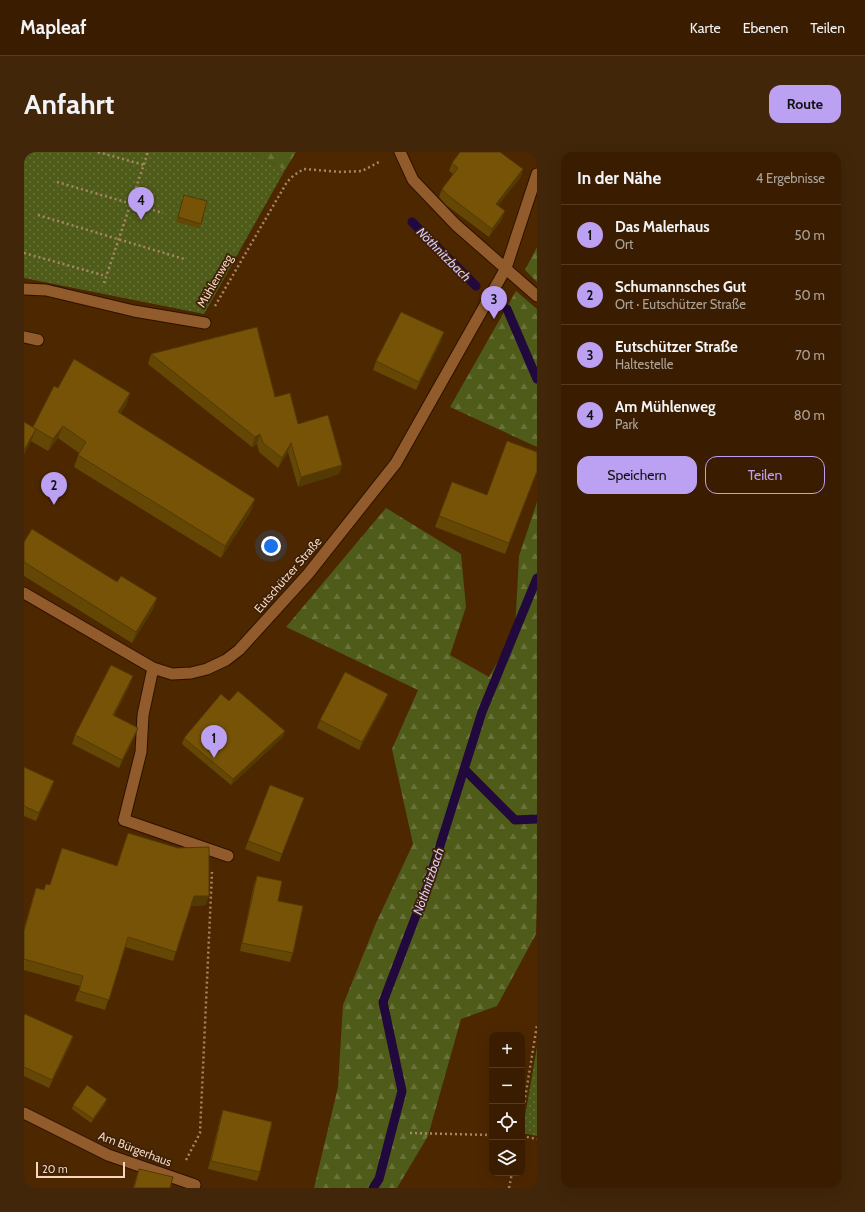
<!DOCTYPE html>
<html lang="de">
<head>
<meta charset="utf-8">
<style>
	:root { --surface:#3a1d00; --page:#41260a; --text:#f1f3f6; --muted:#aba299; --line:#543b22; --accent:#bca0f2 }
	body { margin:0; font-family:Cabin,sans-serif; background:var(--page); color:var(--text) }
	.controls { position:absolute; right:12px; bottom:12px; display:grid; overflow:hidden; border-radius:8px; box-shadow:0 4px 16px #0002 }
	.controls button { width:36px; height:36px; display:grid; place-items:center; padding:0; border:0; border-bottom:1px solid var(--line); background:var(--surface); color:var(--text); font:20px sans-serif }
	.scale { position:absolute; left:12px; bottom:10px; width:89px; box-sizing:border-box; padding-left:4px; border:2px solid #f5d5be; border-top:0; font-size:11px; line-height:14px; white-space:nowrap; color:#f5d5be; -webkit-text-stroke:3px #3c2007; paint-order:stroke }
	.you { position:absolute; left:247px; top:394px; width:14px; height:14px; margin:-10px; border:3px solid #fff; border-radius:50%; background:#1a73e8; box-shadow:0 0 0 6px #1a73e833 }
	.badge { display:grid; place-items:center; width:26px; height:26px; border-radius:50%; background:var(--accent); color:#111; font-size:13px; font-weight:700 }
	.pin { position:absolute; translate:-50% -33px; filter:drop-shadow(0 1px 2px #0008) }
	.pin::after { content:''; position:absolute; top:21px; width:14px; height:12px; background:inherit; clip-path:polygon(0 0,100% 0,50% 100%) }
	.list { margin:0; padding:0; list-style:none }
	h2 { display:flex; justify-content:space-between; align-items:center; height:52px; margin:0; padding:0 16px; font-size:17px }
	h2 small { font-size:13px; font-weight:400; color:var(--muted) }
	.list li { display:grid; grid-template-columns:26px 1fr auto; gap:12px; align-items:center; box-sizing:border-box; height:60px; padding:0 16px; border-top:1px solid var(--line) }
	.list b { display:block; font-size:15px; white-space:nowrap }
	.list p { margin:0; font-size:13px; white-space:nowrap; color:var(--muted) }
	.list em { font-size:13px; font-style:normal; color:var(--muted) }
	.actions { display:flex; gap:8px; padding:12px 16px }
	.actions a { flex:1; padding:9px 0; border:1px solid var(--accent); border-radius:12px; text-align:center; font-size:14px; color:var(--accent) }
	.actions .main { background:var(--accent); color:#111 }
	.icon { flex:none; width:22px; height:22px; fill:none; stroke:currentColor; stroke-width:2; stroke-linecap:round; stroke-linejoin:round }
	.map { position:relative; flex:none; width:513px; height:1036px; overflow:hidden; border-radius:12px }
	header { display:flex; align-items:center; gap:24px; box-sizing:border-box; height:56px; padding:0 20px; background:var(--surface); border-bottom:1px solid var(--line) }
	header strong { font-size:19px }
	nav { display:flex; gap:22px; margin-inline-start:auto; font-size:14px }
	.intro { display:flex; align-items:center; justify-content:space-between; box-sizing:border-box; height:96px; padding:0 24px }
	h1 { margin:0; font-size:28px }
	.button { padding:10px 18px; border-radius:12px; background:var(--accent); color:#111; font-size:14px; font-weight:700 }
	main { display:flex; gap:24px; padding:0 24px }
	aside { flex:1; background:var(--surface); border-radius:12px; box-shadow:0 4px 16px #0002 }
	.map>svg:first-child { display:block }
	.grass { fill:url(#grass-dots) }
	.forest { fill:url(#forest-firs) }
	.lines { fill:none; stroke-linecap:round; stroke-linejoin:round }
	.stream { stroke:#21083d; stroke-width:9 }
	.service-casing { stroke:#2c1200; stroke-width:13 }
	.minor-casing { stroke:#2c1200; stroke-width:13 }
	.path { stroke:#a78566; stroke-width:2.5; stroke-dasharray:2 3; stroke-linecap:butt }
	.service { stroke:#915b2c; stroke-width:11 }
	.minor { stroke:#915b2c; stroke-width:11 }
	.wall { fill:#654705 }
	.shaded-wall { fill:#533a04 }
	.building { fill:#765306; stroke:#533a04 }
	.labels { text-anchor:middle; stroke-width:3.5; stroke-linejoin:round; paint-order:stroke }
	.street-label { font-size:12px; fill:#f5d5be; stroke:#3c2007 }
	.water-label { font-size:13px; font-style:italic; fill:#d8c8fd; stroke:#3c2007 }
</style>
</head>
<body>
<header>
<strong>Mapleaf</strong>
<nav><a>Karte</a><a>Ebenen</a><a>Teilen</a></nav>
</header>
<div class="intro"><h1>Anfahrt</h1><a class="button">Route</a></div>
<main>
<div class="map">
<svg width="513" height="1036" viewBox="0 0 513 1036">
	<defs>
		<pattern id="grass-dots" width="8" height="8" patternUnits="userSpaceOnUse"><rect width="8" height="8" fill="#4f5b19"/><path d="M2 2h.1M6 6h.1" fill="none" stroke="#697239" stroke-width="1.8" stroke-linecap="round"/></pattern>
		<pattern id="forest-firs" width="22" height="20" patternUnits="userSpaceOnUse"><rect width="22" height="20" fill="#4f5b19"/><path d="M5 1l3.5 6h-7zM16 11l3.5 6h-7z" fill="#697239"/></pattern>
	</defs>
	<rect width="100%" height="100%" fill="#4d2700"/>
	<path class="grass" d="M 0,0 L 226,0 L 261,18 L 180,162 L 0,126 Z
		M 513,895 L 513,984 L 498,981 Z"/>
	<path class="forest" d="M 226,0 L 272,0 L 261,18 Z
		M 513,95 L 513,130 L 501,118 Z
		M 492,139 L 513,157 L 513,295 L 426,255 Z
		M 513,350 L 513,740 L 512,782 L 473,854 L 437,867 L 404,984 L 373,1036 L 290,1036 L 314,935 L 319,853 L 352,771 L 389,692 L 368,597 L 394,538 L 262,475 L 362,356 L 437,402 L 442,455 L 426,503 L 465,525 L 491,479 L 495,404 Z"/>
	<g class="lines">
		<path class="stream" d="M 388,70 L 452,134
			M 483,157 L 513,227
			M 440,617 L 491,668 L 513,667
			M 349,1036 L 355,1027 L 378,939 L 359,850 L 404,732 L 458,560 L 513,426"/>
		<defs>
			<path id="service" d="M 0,137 L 22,138 L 110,159 L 181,171
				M 0,185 L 14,188
				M 100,668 L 204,704
				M 0,961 L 84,1003 L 171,1033"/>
			<path id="minor" d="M 376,0 L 389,28 L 432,73 L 513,144
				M 0,441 L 129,516 L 148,522 L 167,521 L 183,517 L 202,508 L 215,498 L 284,422 L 372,311 L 482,116 L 513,22
				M 100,668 L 117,600 L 119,563 L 129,516"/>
		</defs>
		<use href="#service" class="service-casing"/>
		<use href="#minor" class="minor-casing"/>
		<path class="path" d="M 74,0 L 120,13
			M 33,30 L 139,61
			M 14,63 L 160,107
			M 0,101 L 82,124
			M 80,131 L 124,0
			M 191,154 L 263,30 L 270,23 L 280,17 L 317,20 L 338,19 L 357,9
			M 498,965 L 513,873
			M 386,981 L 468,983
			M 498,984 L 513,987
			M 162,1008 L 176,981 L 188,720
			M 485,1036 L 488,1021"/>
		<use href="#service" class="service"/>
		<use href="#minor" class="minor"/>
	</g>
	<path class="wall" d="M 428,11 L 499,17 L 496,26 L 474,53 L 478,67 L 465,85 L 422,53 L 415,45 L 418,37 L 429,22 L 425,19 Z
		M 160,43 L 177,72 L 175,76 L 152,70 Z
		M 417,189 L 392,238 L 349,218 L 352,209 Z
		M 127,202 L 251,245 L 274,272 L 318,313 L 315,322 L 274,335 L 264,300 L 254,316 L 235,300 L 233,292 L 228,295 L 124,212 Z
		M 34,236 L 106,241 L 102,253 L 96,262 L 227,359 L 197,406 L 50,315 L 55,301 L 34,286 L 24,299 L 7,289 L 0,302 L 0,270 L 9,275 Z
		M 513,320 L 481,402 L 411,375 L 428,330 L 463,343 Z
		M 0,390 L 133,446 L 129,457 L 108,491 L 0,424 Z
		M 106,532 L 90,564 L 114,576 L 111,584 L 95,616 L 48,592 L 51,583 Z
		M 205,549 L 259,585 L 207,633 L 158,592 L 160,586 Z
		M 361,550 L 335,598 L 293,576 L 296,568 Z
		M 0,615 L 27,638 L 12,669 L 0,664 Z
		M 246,633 L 280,646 L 255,710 L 221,697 Z
		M 104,681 L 182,753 L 167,754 L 149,809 L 101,795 L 81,858 L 51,849 L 56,834 L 0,818 L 0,776 L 9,745 L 12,736 L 20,738 L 22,732 L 26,733 L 38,696 L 93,714 Z
		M 233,724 L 254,749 L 269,801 L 266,810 L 216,799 L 230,732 Z
		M 0,864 L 49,884 L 46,893 L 25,936 L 0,924 Z
		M 81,952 L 67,971 L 48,957 L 49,953 Z
		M 199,958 L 236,1020 L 233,1029 L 184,1017 L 196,967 Z
		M 115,1017 L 146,1036 L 109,1036 Z"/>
	<path class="shaded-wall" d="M 499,17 L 496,26 L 469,60 L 472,52 Z
		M 481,59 L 478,67 L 465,85 L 468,77 Z
		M 420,180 L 417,189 L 392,238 L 395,230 Z
		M 106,241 L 102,253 L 89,273 L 94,260 Z
		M 39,274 L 34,286 L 24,299 L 29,287 Z
		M 12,277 L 7,289 L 0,302 L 0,298 Z
		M 236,282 L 233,292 L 228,295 L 231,285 Z
		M 267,291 L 264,300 L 254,316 L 258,306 Z
		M 318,313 L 315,322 L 274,335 L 277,325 Z
		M 231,347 L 227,359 L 197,406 L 201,394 Z
		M 133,446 L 129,457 L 108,491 L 112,480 Z
		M 109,524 L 106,532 L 86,571 L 89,563 Z
		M 364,542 L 361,550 L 335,598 L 338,590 Z
		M 114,576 L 111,584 L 95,616 L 98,608 Z
		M 261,579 L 259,585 L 207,633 L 209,627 Z
		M 30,629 L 27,638 L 12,669 L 15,661 Z
		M 170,744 L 185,744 L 182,753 L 166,754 Z
		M 49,884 L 46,893 L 25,936 L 28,928 Z
		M 83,947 L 81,952 L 67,971 L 69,967 Z"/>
	<path class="building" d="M 436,0 L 476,0 L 499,17 L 472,52 L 481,59 L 468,77 L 425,44 L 418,37 L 434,16 L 428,11 Z
		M 160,43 L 183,49 L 177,72 L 154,65 Z
		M 377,160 L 420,180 L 395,230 L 352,209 Z
		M 233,175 L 251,245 L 266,241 L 274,272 L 304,263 L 318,313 L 277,325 L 267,291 L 258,306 L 239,291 L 236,282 L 231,285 L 127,202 Z
		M 50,207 L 106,241 L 94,260 L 231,347 L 201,394 L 54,303 L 62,290 L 39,274 L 29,287 L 9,275 L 30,234 L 34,236 Z
		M 0,270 L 12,277 L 0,298 Z
		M 483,289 L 513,300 L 513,319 L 485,391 L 415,364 L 428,330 L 463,343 Z
		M 8,377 L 93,430 L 97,424 L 133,446 L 112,480 L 0,410 L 0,390 Z
		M 87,513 L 109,524 L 89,563 L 114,576 L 98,608 L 51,583 Z
		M 321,520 L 364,542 L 338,590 L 296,568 Z
		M 214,539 L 261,579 L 209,627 L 160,586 L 197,542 L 205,549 Z
		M 0,615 L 30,629 L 15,661 L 0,654 Z
		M 246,633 L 280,646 L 258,702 L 224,689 Z
		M 104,681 L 154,696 L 185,695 L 185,744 L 170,744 L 152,800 L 104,785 L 85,848 L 55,839 L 59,824 L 0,807 L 0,779 L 12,736 L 20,738 L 22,732 L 26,733 L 38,696 L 93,714 Z
		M 233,724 L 258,729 L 254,749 L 279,754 L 269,801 L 218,791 Z
		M 1,862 L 49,884 L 28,928 L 0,915 L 0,864 Z
		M 63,933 L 83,947 L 69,967 L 49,953 Z
		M 199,958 L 248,970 L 236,1020 L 187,1009 Z
		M 115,1017 L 149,1025 L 146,1036 L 110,1036 Z"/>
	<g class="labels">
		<g class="street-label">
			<text transform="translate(191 129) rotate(-60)" y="4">Mühlenweg</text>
			<text transform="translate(264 423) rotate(-49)" y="4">Eutschützer Straße</text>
			<text transform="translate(111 997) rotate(21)" y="4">Am Bürgerhaus</text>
		</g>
		<g class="water-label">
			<text transform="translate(420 102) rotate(45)" y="5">Nöthnitzbach</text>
			<text transform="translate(404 729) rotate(-71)" y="5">Nöthnitzbach</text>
		</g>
	</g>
</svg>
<div class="controls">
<button>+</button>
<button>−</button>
<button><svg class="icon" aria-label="locate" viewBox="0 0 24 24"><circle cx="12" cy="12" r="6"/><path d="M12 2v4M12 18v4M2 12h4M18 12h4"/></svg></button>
<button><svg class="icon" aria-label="layers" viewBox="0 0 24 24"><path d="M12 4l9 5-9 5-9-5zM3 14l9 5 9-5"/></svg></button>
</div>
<div class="scale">20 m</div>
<div class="you"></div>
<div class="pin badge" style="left:190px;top:606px">1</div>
<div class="pin badge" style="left:30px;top:353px">2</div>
<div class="pin badge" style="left:470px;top:167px">3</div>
<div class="pin badge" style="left:117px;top:68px">4</div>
</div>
<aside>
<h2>In der Nähe<small>4 Ergebnisse</small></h2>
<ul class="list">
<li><span class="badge">1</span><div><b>Das Malerhaus</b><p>Ort</p></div><em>50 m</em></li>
<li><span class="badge">2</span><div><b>Schumannsches Gut</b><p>Ort · Eutschützer Straße</p></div><em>50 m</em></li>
<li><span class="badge">3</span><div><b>Eutschützer Straße</b><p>Haltestelle</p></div><em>70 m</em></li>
<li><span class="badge">4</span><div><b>Am Mühlenweg</b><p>Park</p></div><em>80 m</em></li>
</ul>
<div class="actions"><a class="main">Speichern</a><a>Teilen</a></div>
</aside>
</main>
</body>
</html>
